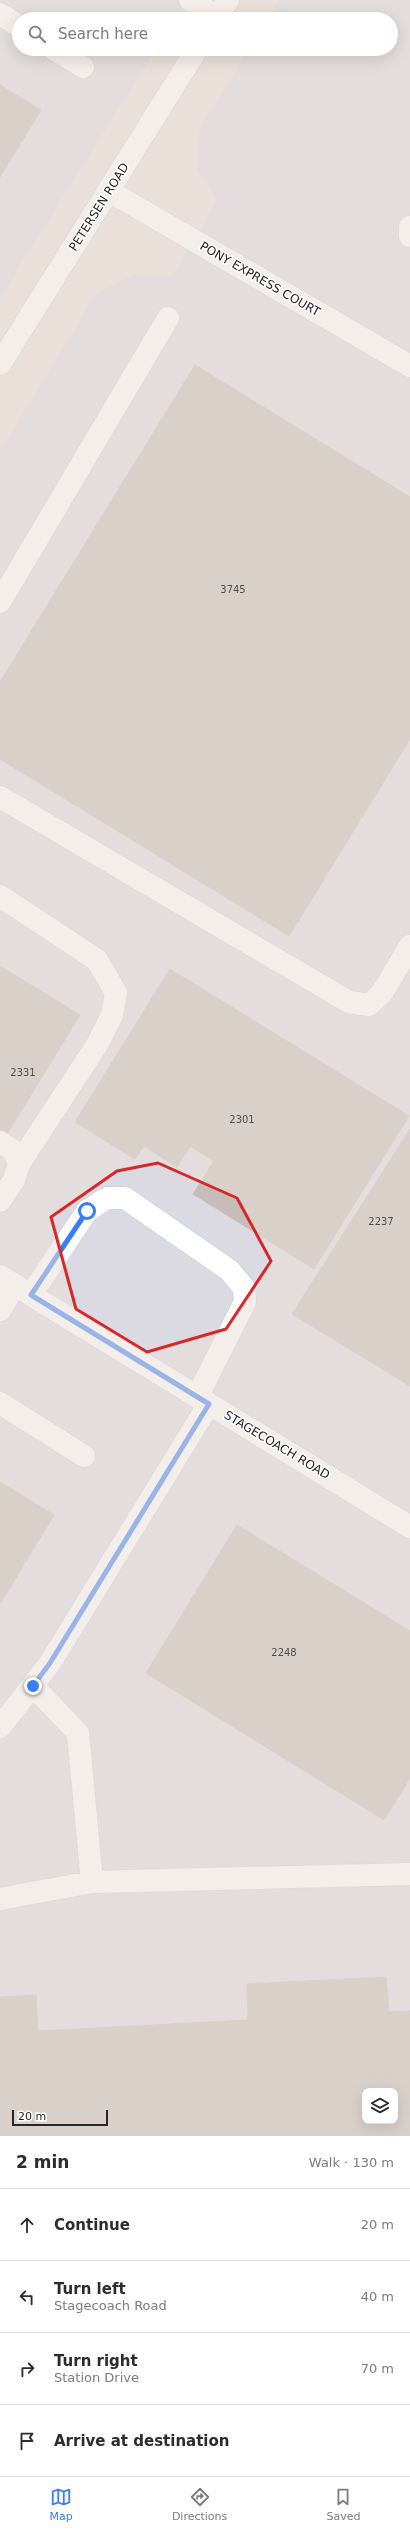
<!DOCTYPE html>
<html lang="en">
<head>
<meta charset="utf-8">
<style>
	:root { --surface:#fff; --page:#f7f7f7; --text:#2b2b33; --muted:#7c7c81; --line:#e1e1e2; --accent:#387ef8 }
	body { margin:0; font-family:"DejaVu Sans",sans-serif; background:var(--page); color:var(--text) }
	.controls { position:absolute; right:12px; bottom:12px; display:grid; overflow:hidden; border-radius:8px; box-shadow:0 4px 16px #0002 }
	.controls button { width:36px; height:36px; display:grid; place-items:center; padding:0; border:0; border-bottom:1px solid var(--line); background:var(--surface); color:var(--text); font:20px sans-serif }
	.scale { position:absolute; left:12px; bottom:10px; width:96px; box-sizing:border-box; padding-left:4px; border:2px solid #282828; border-top:0; font-size:11px; line-height:14px; white-space:nowrap; color:#282828; -webkit-text-stroke:3px #fff; paint-order:stroke }
	.stop { position:absolute; width:12px; height:12px; margin:-9px; border:3px solid #387ef8; border-radius:50%; background:#fff }
	.stop.end { background:#387ef8; border-color:#fff; box-shadow:0 1px 4px #0008 }
	.list { margin:0; padding:0; list-style:none }
	h2 { display:flex; justify-content:space-between; align-items:center; height:52px; margin:0; padding:0 16px; font-size:17px }
	h2 small { font-size:13px; font-weight:400; color:var(--muted) }
	.list li { display:grid; grid-template-columns:26px 1fr auto; gap:12px; align-items:center; box-sizing:border-box; height:72px; padding:0 16px; border-top:1px solid var(--line) }
	.list b { display:block; font-size:15px; white-space:nowrap }
	.list p { margin:0; font-size:13px; white-space:nowrap; color:var(--muted) }
	.list em { font-size:13px; font-style:normal; color:var(--muted) }
	.icon { flex:none; width:22px; height:22px; fill:none; stroke:currentColor; stroke-width:2; stroke-linecap:round; stroke-linejoin:round }
	.map { position:relative; flex:none; width:410px; height:2136px; overflow:hidden }
	.search { position:absolute; background:var(--surface); box-shadow:0 4px 16px #0002; left:12px; right:12px; top:12px; height:44px; display:flex; align-items:center; gap:10px; box-sizing:border-box; padding:0 14px; border-radius:22px; color:var(--muted); font-size:15px }
	.sheet { height:340px; background:var(--surface) }
	nav { display:flex; justify-content:space-around; align-items:center; box-sizing:border-box; height:56px; border-top:1px solid var(--line); background:var(--surface); font-size:11px; color:var(--muted) }
	nav a { display:grid; justify-items:center; gap:2px }
	nav .on { color:var(--accent) }
	.map>svg:first-child { display:block }
	.industrial { fill:#dbdae2; fill-rule:evenodd }
	.building { fill:#c6bdb9; stroke:#c5bcb3; fill-rule:evenodd }
	.lines { fill:none; stroke-linecap:round; stroke-linejoin:round }
	.minor-casing { stroke:#ced5e1; stroke-width:24 }
	.minor { stroke:#fff; stroke-width:22 }
	.route { stroke:#387ef8; stroke-width:5 }
	.marked { fill:none; stroke:#d62828; stroke-width:3; stroke-linejoin:round }
	.labels { text-anchor:middle; stroke-width:3; stroke-linejoin:round; paint-order:stroke }
	.number-label { font-size:10px; fill:#504d4c }
	.street-label { font-size:12px; fill:#282828; stroke:#fff }
</style>
</head>
<body>
<div class="map">
<svg width="410" height="2136" viewBox="0 0 410 2136">
	<rect width="100%" height="100%" fill="#eae0d9"/>
	<path class="industrial" d="M 0,0 L 187,0 L 175,19 L 19,19 L 19,49 L 156,49 L 0,298 Z
		M 279,0 L 410,0 L 410,2136 L 0,2136 L 0,451 L 96,293 L 134,274 L 171,277 L 217,200 L 197,168 L 199,130 L 249,49 L 391,49 L 391,19 L 268,19 ZM 365,2091 L 395,2091 L 395,2121 L 365,2121 Z"/>
	<path class="building" d="M 0,85 L 41,110 L 0,177 Z
		M 195,365 L 410,497 L 410,739 L 289,936 L 0,759 L 0,682 Z
		M 0,966 L 80,1015 L 7,1134 L 0,1129 Z
		M 170,969 L 409,1116 L 314,1269 L 193,1194 L 214,1161 L 190,1146 L 177,1167 L 144,1146 L 135,1159 L 75,1122 Z
		M 410,1129 L 410,1386 L 292,1314 Z
		M 0,1482 L 54,1515 L 0,1604 Z
		M 237,1525 L 410,1631 L 410,1778 L 384,1820 L 146,1673 Z
		M 386,1977 L 389,2012 L 410,2011 L 410,2136 L 0,2136 L 0,1997 L 36,1995 L 38,2031 L 248,2020 L 247,1984 ZM 365,2091 L 395,2091 L 395,2121 L 365,2121 Z"/>
	<g class="lines">
		<defs>
			<path id="minor" d="M 190,0 L 217,17
				M 0,14 L 19,26
				M 216,19 L 228,0
				M 54,49 L 83,67
				M 109,191 L 410,366
				M 410,227 L 410,236
				M 0,364 L 197,49
				M 0,602 L 168,318
				M 0,797 L 349,1002 L 369,1005 L 382,993 L 410,946
				M 0,896 L 97,960 L 116,993 L 112,1015 L 98,1043 L 19,1164 L 14,1180 L 0,1201
				M 0,1142 L 14,1151 L 19,1164
				M 0,1276 L 410,1527
				M 31,1295 L 87,1211 L 107,1198 L 125,1198 L 229,1270 L 244,1288 L 245,1302 L 197,1397
				M 0,1310 L 15,1285
				M 0,1403 L 84,1456
				M 33,1686 L 78,1733 L 92,1882 L 410,1874
				M 0,1727 L 50,1663 L 209,1404
				M 0,1899 L 92,1882"/>
		</defs>
		<use href="#minor" class="minor-casing"/>
		<use href="#minor" class="minor"/>
	</g>
	<g class="lines">
		<path class="route" d="M 33,1686 L 50,1663 L 209,1404 L 31,1295 L 87,1211"/>
	</g>
	<path d="M0 0H410V2136H0ZM 158,1163 L 237,1198 L 271,1261 L 226,1329 L 147,1352 L 76,1309 L 51,1217 L 117,1171 Z" fill="#eae0d9" fill-opacity=".55" fill-rule="evenodd"/>
	<path class="marked" d="M 158,1163 L 237,1198 L 271,1261 L 226,1329 L 147,1352 L 76,1309 L 51,1217 L 117,1171 Z"/>
	<g class="labels">
		<g class="number-label">
			<text x="233" y="593">3745</text>
			<text x="23" y="1076">2331</text>
			<text x="242" y="1123">2301</text>
			<text x="381" y="1225">2237</text>
			<text x="284" y="1656">2248</text>
		</g>
		<g class="street-label">
			<text transform="translate(99 207) rotate(-58)" y="4">PETERSEN ROAD</text>
			<text transform="translate(260 279) rotate(30)" y="4">PONY EXPRESS COURT</text>
			<text transform="translate(277 1445) rotate(31)" y="4">STAGECOACH ROAD</text>
		</g>
	</g>
</svg>
<div class="controls">
<button><svg class="icon" aria-label="layers" viewBox="0 0 24 24"><path d="M12 4l9 5-9 5-9-5zM3 14l9 5 9-5"/></svg></button>
</div>
<div class="scale">20 m</div>
<div class="stop" style="left:87px;top:1211px"></div>
<div class="stop end" style="left:33px;top:1686px"></div>
<div class="search"><svg class="icon" aria-label="search" viewBox="0 0 24 24"><circle cx="10" cy="10" r="6"/><path d="M15 15l6 6"/></svg>Search here</div>
</div>
<section class="sheet">
<h2>2 min<small>Walk · 130 m</small></h2>
<ul class="list">
<li><svg class="icon" aria-label="ahead" viewBox="0 0 24 24"><path d="M12 20V5M6 11l6-6 6 6"/></svg><div><b>Continue</b></div><em>20 m</em></li>
<li><svg class="icon" aria-label="left" viewBox="0 0 24 24"><path d="M17 20v-9H6M10 6l-5 5 5 5"/></svg><div><b>Turn left</b><p>Stagecoach Road</p></div><em>40 m</em></li>
<li><svg class="icon" aria-label="right" viewBox="0 0 24 24"><path d="M7 20v-9h11M14 6l5 5-5 5"/></svg><div><b>Turn right</b><p>Station Drive</p></div><em>70 m</em></li>
<li><svg class="icon" aria-label="arrive" viewBox="0 0 24 24"><path d="M6 21V4h12l-3 4 3 4H6"/></svg><div><b>Arrive at destination</b></div></li>
</ul>
</section>
<nav>
<a class="on"><svg class="icon" aria-label="map" viewBox="0 0 24 24"><path d="M3 6l6-2 6 2 6-2v14l-6 2-6-2-6 2zM9 4v14M15 6v14"/></svg>Map</a>
<a><svg class="icon" aria-label="directions" viewBox="0 0 24 24"><path d="M12 3l9 9-9 9-9-9zM9 14v-3h6M13 9l2 2-2 2"/></svg>Directions</a>
<a><svg class="icon" aria-label="saved" viewBox="0 0 24 24"><path d="M7 4h10v16l-5-4-5 4z"/></svg>Saved</a>
</nav>
</body>
</html>
